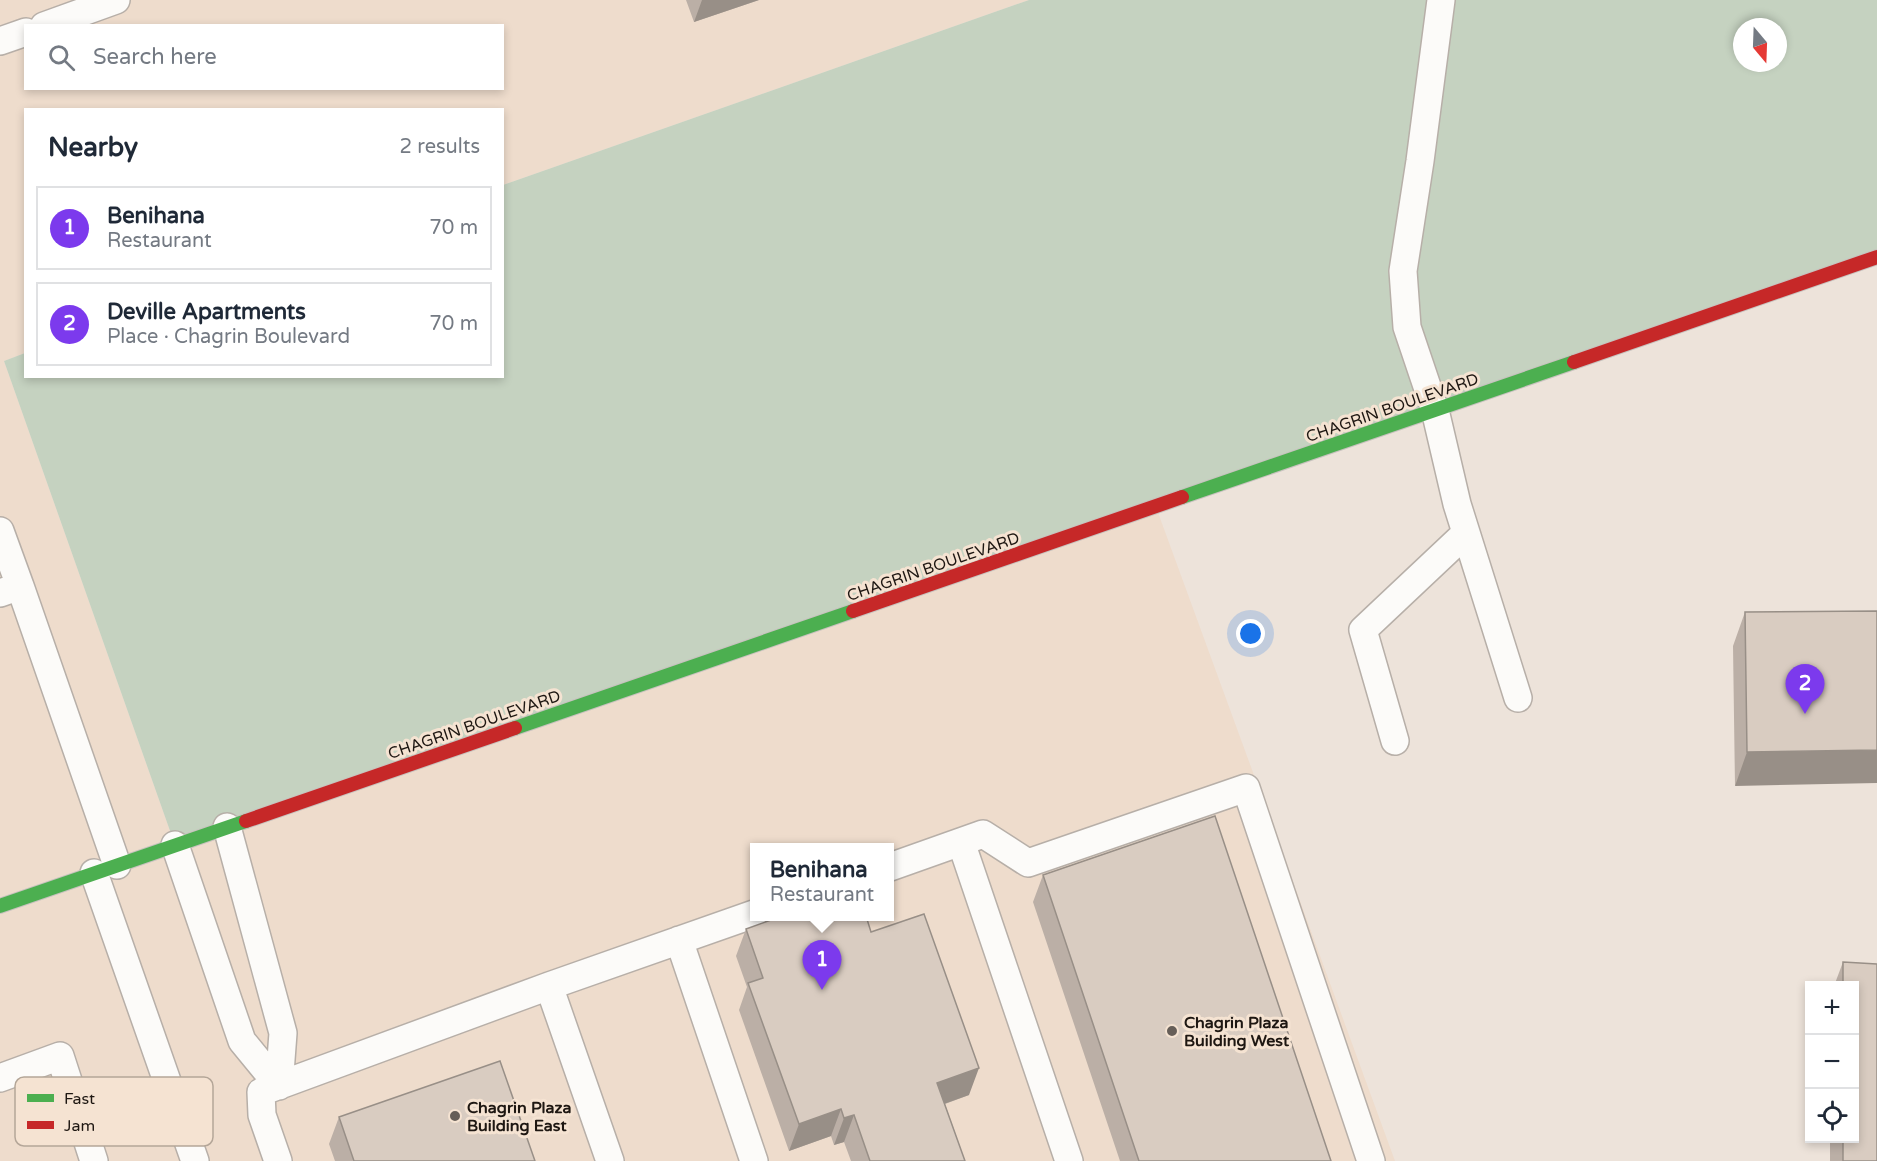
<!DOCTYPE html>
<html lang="en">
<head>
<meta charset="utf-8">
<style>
	:root { --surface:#fff; --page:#f2f2f3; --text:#1f2937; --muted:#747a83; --line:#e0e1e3; --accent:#7c3aed }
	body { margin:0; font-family:"Varela Round",sans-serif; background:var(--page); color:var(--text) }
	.controls { position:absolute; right:18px; bottom:18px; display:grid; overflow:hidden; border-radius:0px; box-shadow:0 3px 9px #0003 }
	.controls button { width:54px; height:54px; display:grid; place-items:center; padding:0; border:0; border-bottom:2px solid var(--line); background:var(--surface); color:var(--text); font:30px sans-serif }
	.compass { position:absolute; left:1733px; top:18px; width:54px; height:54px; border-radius:50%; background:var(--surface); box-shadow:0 3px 9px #0003; rotate:161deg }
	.you { position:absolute; left:1251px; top:634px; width:21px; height:21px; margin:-15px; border:4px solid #fff; border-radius:50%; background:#1a73e8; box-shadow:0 0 0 9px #1a73e833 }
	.badge { display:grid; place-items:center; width:39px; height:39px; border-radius:50%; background:var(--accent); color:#fff; font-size:20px; font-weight:700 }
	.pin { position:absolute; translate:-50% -50px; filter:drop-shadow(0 2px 3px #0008) }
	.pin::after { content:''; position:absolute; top:32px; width:21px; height:18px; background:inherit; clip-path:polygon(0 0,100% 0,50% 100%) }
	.popup { position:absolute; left:750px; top:843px; width:144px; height:78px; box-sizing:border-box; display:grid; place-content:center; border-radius:0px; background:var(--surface); filter:drop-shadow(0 2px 4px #0005); font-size:20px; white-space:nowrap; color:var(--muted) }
	.popup b { font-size:22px; color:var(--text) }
	.popup::after { content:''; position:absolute; left:50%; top:100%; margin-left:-12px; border:12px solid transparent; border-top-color:var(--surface) }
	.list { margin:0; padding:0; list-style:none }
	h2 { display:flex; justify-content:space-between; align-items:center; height:78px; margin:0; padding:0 24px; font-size:26px }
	h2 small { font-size:20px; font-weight:400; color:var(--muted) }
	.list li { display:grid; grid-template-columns:39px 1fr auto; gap:18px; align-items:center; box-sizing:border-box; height:84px; margin:0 12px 12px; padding:0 12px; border:2px solid var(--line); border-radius:0px }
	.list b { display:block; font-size:22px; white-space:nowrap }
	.list p { margin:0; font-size:20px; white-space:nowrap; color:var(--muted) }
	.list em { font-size:20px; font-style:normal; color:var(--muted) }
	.icon { flex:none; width:33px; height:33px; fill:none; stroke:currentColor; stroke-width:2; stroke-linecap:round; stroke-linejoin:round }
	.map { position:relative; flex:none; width:1877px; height:1161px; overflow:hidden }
	.search { position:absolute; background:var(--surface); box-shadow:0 3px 9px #0003; left:24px; top:24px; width:480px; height:66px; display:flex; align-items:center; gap:15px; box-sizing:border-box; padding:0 21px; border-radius:0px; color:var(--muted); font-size:22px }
	.panel { position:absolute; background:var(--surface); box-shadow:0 3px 9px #0003; left:24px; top:108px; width:480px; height:270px; border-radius:0px }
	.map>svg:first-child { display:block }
	.built { fill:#eedccc; fill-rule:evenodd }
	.green { fill:#c5d2c0; fill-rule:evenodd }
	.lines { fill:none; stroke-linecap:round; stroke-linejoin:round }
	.lane-casing { stroke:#b7afa8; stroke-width:30 }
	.fast-casing { stroke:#c7c2be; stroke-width:16 }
	.jam-casing { stroke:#c7c2be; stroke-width:16 }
	.lane { stroke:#fcfbf9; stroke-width:27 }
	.fast { stroke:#4caf50; stroke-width:14 }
	.jam { stroke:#c62828; stroke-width:14 }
	.wall { fill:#bbafa6 }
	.shaded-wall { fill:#988f87 }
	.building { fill:#d9ccc1; stroke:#988f87; stroke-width:1.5 }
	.poi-dot { fill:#665e58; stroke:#f5e3d2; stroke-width:2 }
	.labels { text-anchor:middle; stroke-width:6; stroke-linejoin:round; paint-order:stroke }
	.street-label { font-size:16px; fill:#1e1712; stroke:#f5e3d2 }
	.poi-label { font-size:16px; font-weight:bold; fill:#1e1712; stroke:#f5e3d2; text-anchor:start }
	.key { fill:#f5e3d2; stroke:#b4a698; stroke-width:1.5 }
	.key-label { font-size:16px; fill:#1e1712 }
</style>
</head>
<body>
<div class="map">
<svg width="1877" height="1161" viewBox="0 0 1877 1161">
	<rect width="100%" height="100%" fill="#ede3da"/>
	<path class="built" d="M 0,0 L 1029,0 L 503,185 L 502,110 L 26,110 L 25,353 L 4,361 L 175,845 L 1156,507 L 1395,1161 L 0,1161 ZM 26,26 L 502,26 L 502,88 L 26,88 ZM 754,848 L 890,848 L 890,916 L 754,916 Z"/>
	<path class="green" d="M 1029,0 L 1877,0 L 1877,257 L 175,845 L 4,361 L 25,353 L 26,376 L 502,376 L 503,185 ZM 1742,27 L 1778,27 L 1778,63 L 1742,63 Z"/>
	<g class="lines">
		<defs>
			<path id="lane" d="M 1441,0 L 1420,161 L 1403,271 L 1407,327 L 1435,410 L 1457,504 L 1518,698
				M 44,26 L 116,0
				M 0,41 L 26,32
				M 0,531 L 20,586
				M 0,593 L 20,586 L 117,865
				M 1395,741 L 1363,630 L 1466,533
				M 227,827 L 283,1033 L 279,1086
				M 961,842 L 1069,1161
				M 175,845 L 242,1041 L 279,1086
				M 890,867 L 983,834 L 1028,863 L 1246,788 L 1371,1161
				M 94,873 L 195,1161
				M 679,940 L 754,1161
				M 549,986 L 610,1161
				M 0,1078 L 60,1056 L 94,1161
				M 278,1161 L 262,1115 L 261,1092 L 549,986 L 754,914"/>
			<path id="fast" d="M 1182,497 L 1574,362
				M 515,728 L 853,611
				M 0,906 L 246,821"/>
			<path id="jam" d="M 1574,362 L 1877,257
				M 853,611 L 1182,497
				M 246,821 L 515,728"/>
		</defs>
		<use href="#lane" class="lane-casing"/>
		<use href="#fast" class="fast-casing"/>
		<use href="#jam" class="jam-casing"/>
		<use href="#lane" class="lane"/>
		<use href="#fast" class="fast"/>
		<use href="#jam" class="jam"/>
	</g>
	<path class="wall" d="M 686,0 L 759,0 L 694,22 Z
		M 1745,612 L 1877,612 L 1735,786 L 1733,646 Z
		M 1043,875 L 1331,1161 L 1120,1161 L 1033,902 Z
		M 746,929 L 871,932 L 969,1095 L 945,1104 L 965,1161 L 851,1161 L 844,1142 L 834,1145 L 831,1136 L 789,1151 L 739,1010 L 747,987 L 736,956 Z
		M 1843,962 L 1877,964 L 1877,1161 L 1830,1161 L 1830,1138 L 1854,1138 L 1854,986 L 1834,986 Z
		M 339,1117 L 535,1161 L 335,1161 L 329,1144 Z"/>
	<path class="shaded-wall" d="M 702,0 L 759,0 L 694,22 Z
		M 1877,750 L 1877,783 L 1735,786 L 1747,752 Z
		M 979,1068 L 969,1095 L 927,1110 L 937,1083 Z
		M 841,1109 L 831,1136 L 789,1151 L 799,1124 Z
		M 854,1115 L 844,1142 L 834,1145 L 844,1118 Z"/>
	<path class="building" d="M 1877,611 L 1877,750 L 1747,752 L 1745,612 Z
		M 1215,816 L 1331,1161 L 1139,1161 L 1043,875 Z
		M 924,914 L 979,1068 L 937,1083 L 965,1161 L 870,1161 L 854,1115 L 844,1118 L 841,1109 L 799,1124 L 748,983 L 763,978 L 746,929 L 782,916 L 866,916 L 871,932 Z
		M 1843,962 L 1877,964 L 1877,1161 L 1843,1161 L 1843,1138 L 1854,1138 L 1854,986 L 1843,986 Z
		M 500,1061 L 535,1161 L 354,1161 L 339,1117 Z"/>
	<g class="poi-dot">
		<circle cx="1172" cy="1031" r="6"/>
		<circle cx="455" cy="1116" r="6"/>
	</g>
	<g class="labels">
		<g class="street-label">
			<text transform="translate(1392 407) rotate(-19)" y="6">CHAGRIN BOULEVARD</text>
			<text transform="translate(933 566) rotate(-19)" y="6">CHAGRIN BOULEVARD</text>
			<text transform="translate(474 724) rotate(-19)" y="6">CHAGRIN BOULEVARD</text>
		</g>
		<g class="poi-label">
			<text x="1184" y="1028">Chagrin Plaza<tspan x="1184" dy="18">Building West</tspan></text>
			<text x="467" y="1113">Chagrin Plaza<tspan x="467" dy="18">Building East</tspan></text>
		</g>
	</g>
	<rect x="15" y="1077" width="198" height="69" rx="9" class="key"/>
	<rect x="27" y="1094" width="27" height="8" fill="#4caf50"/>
	<rect x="27" y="1121" width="27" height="8" fill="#c62828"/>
	<g class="key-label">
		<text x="64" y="1104">Fast</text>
		<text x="64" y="1131">Jam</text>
	</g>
</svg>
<div class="controls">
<button>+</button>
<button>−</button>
<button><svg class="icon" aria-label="locate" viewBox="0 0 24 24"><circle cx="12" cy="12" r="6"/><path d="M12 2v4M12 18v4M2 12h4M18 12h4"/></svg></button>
</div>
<svg class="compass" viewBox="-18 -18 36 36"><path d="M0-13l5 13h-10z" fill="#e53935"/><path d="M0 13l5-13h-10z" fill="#747a83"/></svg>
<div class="you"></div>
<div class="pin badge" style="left:822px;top:990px">1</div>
<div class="popup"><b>Benihana</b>Restaurant</div>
<div class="pin badge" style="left:1805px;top:714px">2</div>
<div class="search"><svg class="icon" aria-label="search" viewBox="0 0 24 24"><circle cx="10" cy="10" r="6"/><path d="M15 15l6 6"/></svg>Search here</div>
<section class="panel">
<h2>Nearby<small>2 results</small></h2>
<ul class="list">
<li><span class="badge">1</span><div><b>Benihana</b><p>Restaurant</p></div><em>70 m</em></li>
<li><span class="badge">2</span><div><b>Deville Apartments</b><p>Place · Chagrin Boulevard</p></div><em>70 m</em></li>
</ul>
</section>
</div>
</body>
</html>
